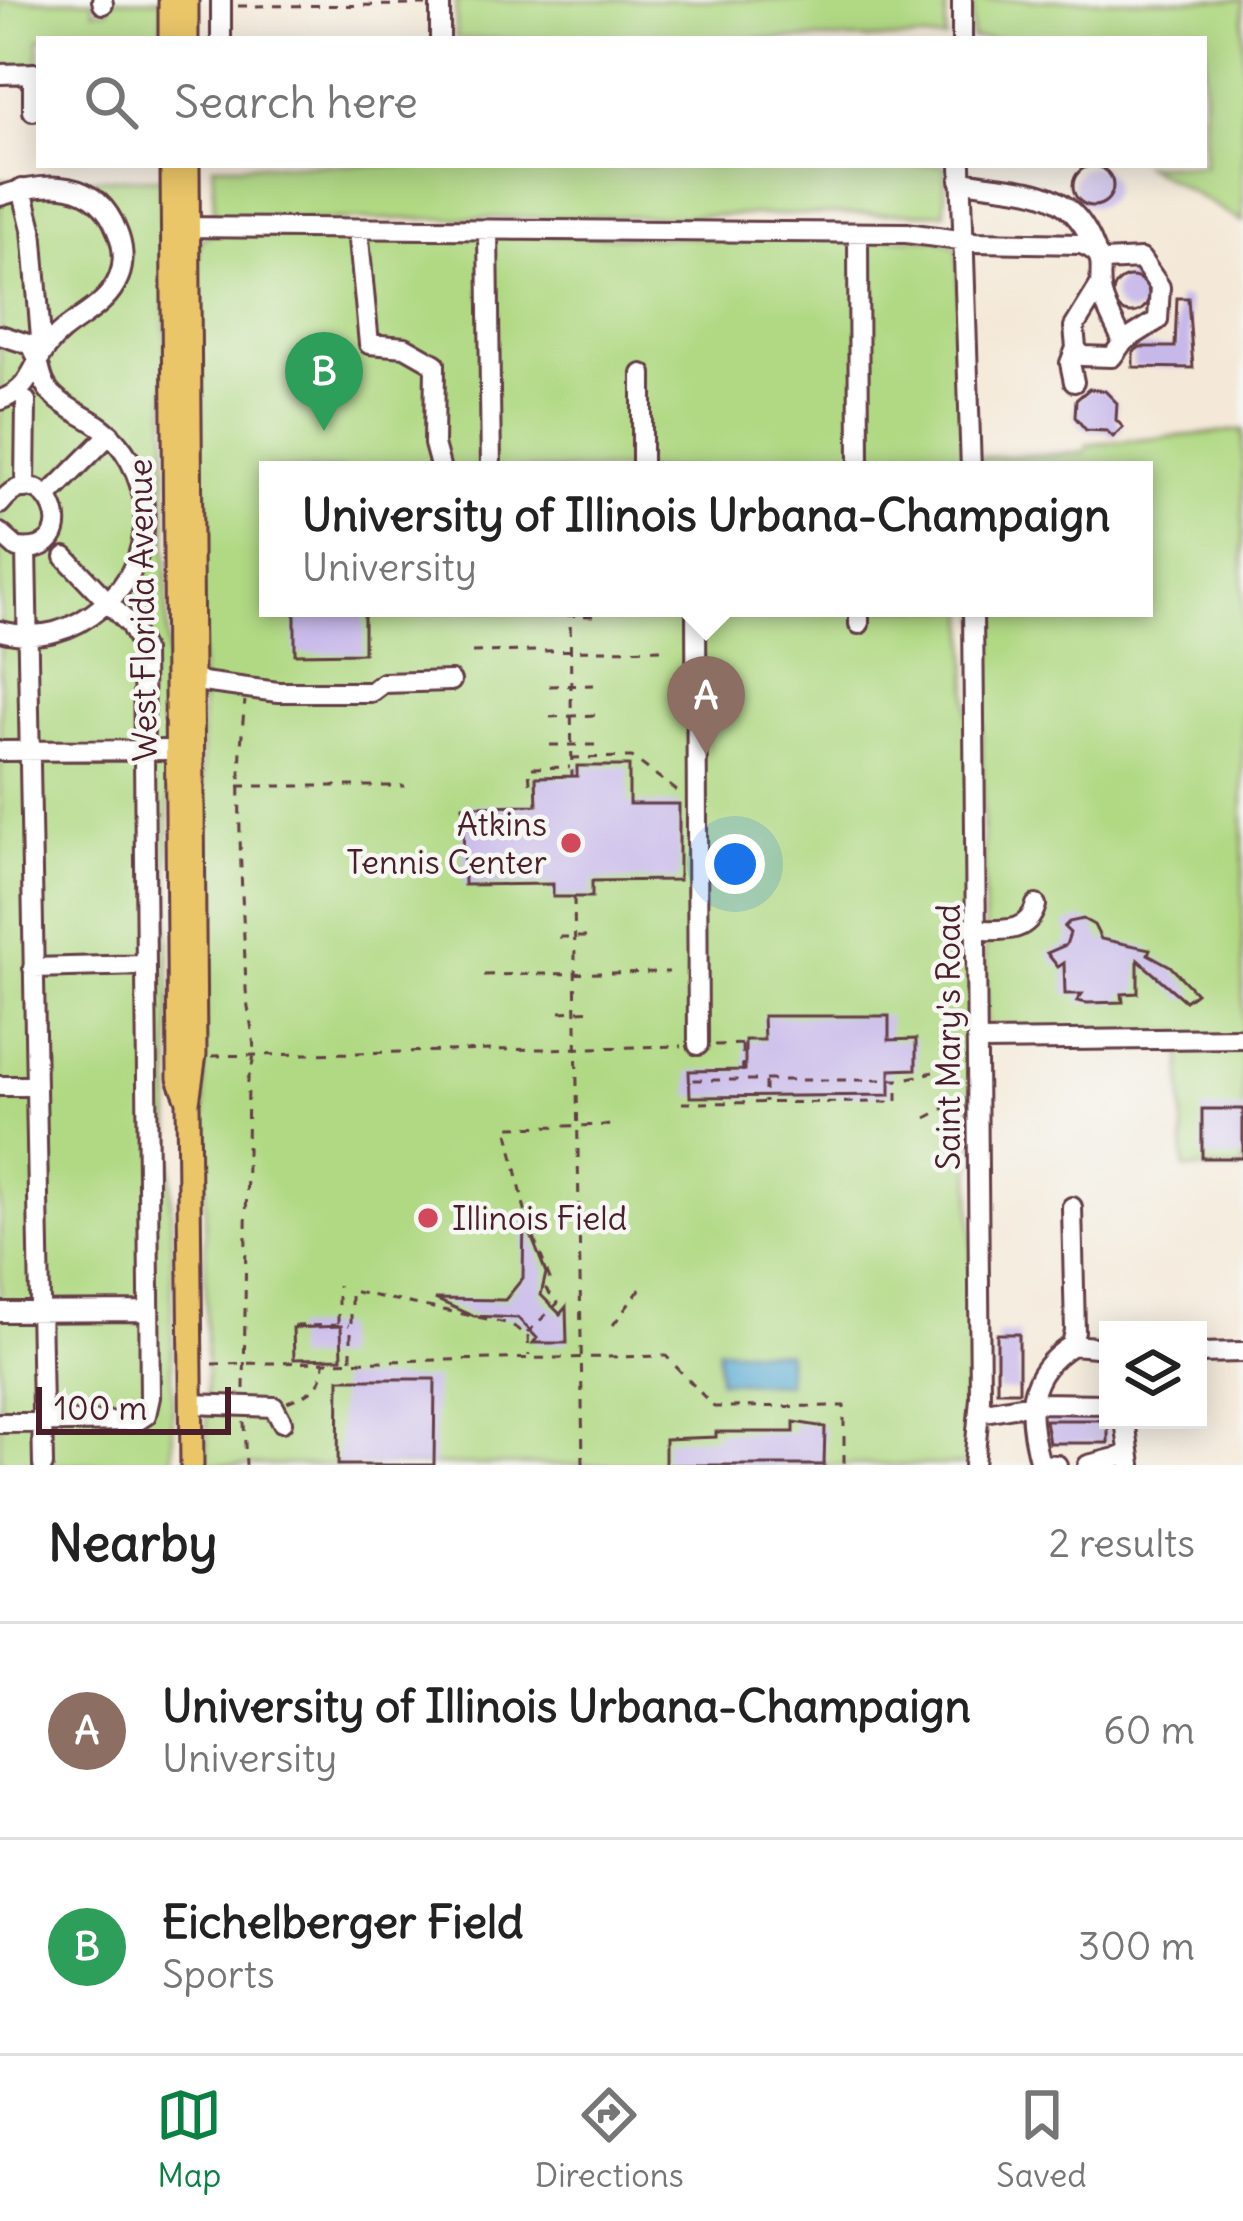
<!DOCTYPE html>
<html lang="en">
<head>
<meta charset="utf-8">
<style>
	:root { --surface:#fff; --page:#f2f2f2; --text:#222; --muted:#767676; --line:#e0e0e0; --accent:#0b8043 }
	body { margin:0; font-family:Delius,sans-serif; background:var(--page); color:var(--text) }
	.controls { position:absolute; right:36px; bottom:36px; display:grid; overflow:hidden; border-radius:0px; box-shadow:0 6px 30px #0003 }
	.controls button { width:108px; height:108px; display:grid; place-items:center; padding:0; border:0; border-bottom:3px solid var(--line); background:var(--surface); color:var(--text); font:60px sans-serif }
	.scale { position:absolute; left:36px; bottom:30px; width:195px; box-sizing:border-box; padding-left:12px; border:6px solid #4a1f2b; border-top:0; font-size:33px; line-height:42px; white-space:nowrap; color:#4a1f2b; -webkit-text-stroke:9px #f6f6f2; paint-order:stroke }
	.you { position:absolute; left:735px; top:864px; width:42px; height:42px; margin:-30px; border:9px solid #fff; border-radius:50%; background:#1a73e8; box-shadow:0 0 0 18px #1a73e833 }
	.badge { display:grid; place-items:center; width:78px; height:78px; border-radius:50%; background:var(--accent); color:#fff; font-size:39px; font-weight:700 }
	.pin { position:absolute; translate:-50% -99px; filter:drop-shadow(0 3px 6px #0008) }
	.pin::after { content:''; position:absolute; top:63px; width:42px; height:36px; background:inherit; clip-path:polygon(0 0,100% 0,50% 100%) }
	.popup { position:absolute; left:259px; top:461px; width:894px; height:156px; box-sizing:border-box; display:grid; place-content:center; border-radius:0px; background:var(--surface); filter:drop-shadow(0 3px 9px #0005); font-size:39px; white-space:nowrap; color:var(--muted) }
	.popup b { font-size:45px; color:var(--text) }
	.popup::after { content:''; position:absolute; left:50%; top:100%; margin-left:-24px; border:24px solid transparent; border-top-color:var(--surface) }
	.list { margin:0; padding:0; list-style:none }
	h2 { display:flex; justify-content:space-between; align-items:center; height:156px; margin:0; padding:0 48px; font-size:51px }
	h2 small { font-size:39px; font-weight:400; color:var(--muted) }
	.list li { display:grid; grid-template-columns:78px 1fr auto; gap:36px; align-items:center; box-sizing:border-box; height:216px; padding:0 48px; border-top:3px solid var(--line) }
	.list b { display:block; font-size:45px; white-space:nowrap }
	.list p { margin:0; font-size:39px; white-space:nowrap; color:var(--muted) }
	.list em { font-size:39px; font-style:normal; color:var(--muted) }
	.icon { flex:none; width:66px; height:66px; fill:none; stroke:currentColor; stroke-width:2; stroke-linecap:round; stroke-linejoin:round }
	.map { position:relative; flex:none; width:1243px; height:1465px; overflow:hidden }
	.search { position:absolute; background:var(--surface); box-shadow:0 6px 30px #0003; left:36px; right:36px; top:36px; height:132px; display:flex; align-items:center; gap:30px; box-sizing:border-box; padding:0 42px; border-radius:0px; color:var(--muted); font-size:45px }
	.sheet { height:588px; background:var(--surface) }
	nav { display:flex; justify-content:space-around; align-items:center; box-sizing:border-box; height:168px; border-top:3px solid var(--line); background:var(--surface); font-size:33px; color:var(--muted) }
	nav a { display:grid; justify-items:center; gap:6px }
	nav .on { color:var(--accent) }
	.map>svg:first-child { display:block }
	.green { fill:#b1d984; stroke:#7e7c58; stroke-width:3 }
	.water { fill:#57aad2; stroke:#50647e; stroke-width:3 }
	.building { fill:#c7b8ea }
	.lines { fill:none; stroke-linecap:round; stroke-linejoin:round }
	.minor-casing { stroke:#643d45; stroke-width:24 }
	.major-casing { stroke:#643d45; stroke-width:27 }
	.path { stroke:#643d45; stroke-width:3; stroke-dasharray:9 9; stroke-linecap:butt }
	.minor { stroke:#fff; stroke-width:18 }
	.major { stroke:#ebc669; stroke-width:21 }
	.poi-dot { fill:#d1495b; stroke:#f6f6f2; stroke-width:4.5 }
	.labels { text-anchor:middle; stroke-width:9; stroke-linejoin:round; paint-order:stroke }
	.street-label { font-size:33px; fill:#4a1f2b; stroke:#f6f6f2 }
	.poi-label { font-size:33px; fill:#4a1f2b; stroke:#f6f6f2; text-anchor:end }
</style>
</head>
<body>
<div class="map">
<svg width="1243" height="1465" viewBox="0 0 1243 1465">
	<rect width="100%" height="100%" fill="#f6f6f2"/>
	<filter id="ink" filterUnits="userSpaceOnUse"><feTurbulence type="fractalNoise" baseFrequency=".00833" numOctaves="2"/><feDisplacementMap in="SourceGraphic" scale="24" xChannelSelector="R" yChannelSelector="G"/><feConvolveMatrix kernelMatrix="1 2 1 2 8 2 1 2 1" color-interpolation-filters="sRGB"/></filter>
	<filter id="wash" filterUnits="userSpaceOnUse"><feTurbulence type="fractalNoise" baseFrequency=".004" numOctaves="4" result="noise"/><feDisplacementMap in="SourceGraphic" scale="48" xChannelSelector="R" yChannelSelector="G"/><feGaussianBlur stdDeviation="2.7" result="paint"/><feColorMatrix in="noise" values="0 0 0 0 0 0 0 0 0 0 0 0 0 0 0 0 0 1.4 0 .05"/><feComposite in="paint" operator="in"/></filter>
	<g filter="url(#wash)">
		<rect width="100%" height="100%" fill="#f4e9d8"/>
		<path class="green" d="M 0,0 L 93,0 L 94,11 L 108,10 L 109,0 L 162,0 L 162,39 L 39,39 L 39,67 L 0,67 Z
			M 456,0 L 946,0 L 946,39 L 456,39 Z
			M 972,0 L 1243,0 L 1243,222 L 1144,165 L 1204,165 L 1204,39 L 972,39 Z
			M 213,165 L 945,165 L 945,213 L 214,221 Z
			M 164,178 L 173,1465 L 0,1465 L 0,180 Z
			M 214,233 L 937,239 L 957,247 L 965,470 L 268,470 L 268,608 L 967,608 L 973,1411 L 967,1465 L 207,1465 L 198,251 L 201,239 Z
			M 1243,430 L 1243,1169 L 1184,1169 L 1181,1032 L 995,1036 L 986,1022 L 980,608 L 1144,608 L 1144,470 L 979,470 L 979,458 L 1085,453 L 1087,445 Z"/>
		<path class="water" d="M 718,1349 L 787,1352 L 787,1384 L 719,1381 Z"/>
		<g id="blocks">
			<path class="building" d="M1073 186a20 20 0 1 1 40 0a20 20 0 1 1-40 0Z
				M1113 295a18 18 0 1 1 36 0a18 18 0 1 1-36 0Z
				M 1177,298 L 1188,298 L 1193,368 L 1133,367 L 1133,352 L 1140,347 L 1175,347 Z
				M 1089,389 L 1105,391 L 1117,403 L 1116,420 L 1123,427 L 1113,437 L 1107,431 L 1086,430 L 1075,417 L 1076,400 Z
				M 295,608 L 364,608 L 364,653 L 295,654 Z
				M 577,766 L 629,766 L 629,804 L 679,804 L 679,880 L 592,881 L 592,897 L 553,897 L 553,884 L 464,885 L 463,806 L 537,805 L 536,777 L 577,776 Z
				M 1083,919 L 1094,925 L 1101,939 L 1150,949 L 1148,954 L 1170,966 L 1196,993 L 1185,1001 L 1138,960 L 1138,993 L 1122,994 L 1123,1002 L 1087,1003 L 1077,1001 L 1082,994 L 1065,994 L 1064,963 L 1058,967 L 1047,953 L 1066,945 L 1070,933 L 1064,927 L 1069,922 Z
				M 763,1016 L 889,1016 L 889,1040 L 916,1039 L 916,1069 L 890,1070 L 890,1095 L 690,1097 L 689,1071 L 745,1070 L 745,1040 L 764,1040 Z
				M 1202,1109 L 1243,1109 L 1243,1158 L 1202,1158 Z
				M 524,1218 L 546,1273 L 541,1295 L 560,1314 L 566,1307 L 567,1343 L 533,1343 L 537,1338 L 518,1318 L 474,1316 L 435,1299 L 505,1300 L 523,1278 Z
				M 341,1326 L 342,1358 L 294,1359 L 293,1328 Z
				M 997,1334 L 1019,1334 L 1019,1391 L 997,1391 Z
				M 339,1379 L 435,1379 L 434,1465 L 338,1465 Z
				M 1045,1420 L 1108,1420 L 1108,1443 L 1049,1443 Z
				M 794,1422 L 825,1427 L 824,1465 L 665,1465 L 665,1439 L 716,1437 L 716,1432 L 794,1432 Z"/>
		</g>
	</g>
	<g filter="url(#ink)">
		<use href="#blocks" fill-opacity="0" stroke="#643d45" stroke-width="3"/>
		<g class="lines">
			<defs>
				<path id="minor" d="M 102,0 L 103,4
					M 962,0 L 962,39
					M 221,39 L 221,0
					M 440,39 L 440,0
					M 0,74 L 39,73
					M 33,111 L 33,73
					M 961,165 L 971,470
					M 960,180 C 1020,193 1069,181 1095,249
					M 22,189 L 32,229 L 41,338
					M 0,196 C 46,181 97,178 117,231 C 123,245 125,262 119,277 C 105,312 67,319 47,347 C 30,370 31,389 0,400
					M 177,227 L 906,233 L 975,242 L 1081,244 C 1111,255 1096,269 1102,294 C 1106,310 1116,326 1123,342 L 1112,357 L 1082,356 L 1076,348 L 1070,363 L 1074,382
					M 358,229 L 369,344 L 405,347 L 435,364 L 434,444 L 441,470
					M 488,230 L 491,470
					M 858,233 L 859,470
					M 1104,261 L 1141,259 L 1160,287 L 1158,320 L 1123,342
					M 0,335 L 31,345 C 42,361 38,381 53,395 C 68,411 91,417 107,432 C 158,478 157,561 104,605 C 72,632 40,641 0,631
					M 1076,348 L 1074,327 L 1100,285
					M 642,374 L 642,470
					M 25,488 L 26,401
					M 47,497 L 110,434
					M 0,504 C 44,446 92,557 17,548 L 0,533
					M 26,549 L 43,1465
					M 696,608 L 698,1045
					M 859,608 L 859,624
					M 973,608 L 980,1398 L 974,1465
					M 180,679 L 278,692 L 371,692 L 383,683 L 451,681
					M 0,751 L 176,750
					M 977,930 C 1002,930 1028,934 1036,905
					M 33,968 L 144,965
					M 979,1041 L 1243,1038
					M 0,1086 L 34,1086
					M 0,1312 L 149,1311
					M 1072,1345 L 1108,1348
					M 1198,1353 L 1243,1352
					M 191,1404 L 274,1407 L 282,1422
					M 979,1413 L 1038,1403 L 1108,1404
					M 1125,1420 L 1131,1465
					M 0,1423 L 137,1421 L 146,1415 L 150,1397 L 143,650 L 130,625 L 65,557
					M 1057,1465 L 1040,1464 C 1026,1413 1024,1375 1072,1345 L 1075,1331 L 1072,1207
					M 1088,1465 L 1127,1455"/>
				<path id="major" d="M 170,0 L 170,39
					M 187,0 L 187,39
					M 172,165 L 179,1078 L 188,1101
					M 188,165 L 195,1054 L 188,1102 L 192,1465"/>
			</defs>
			<use href="#minor" class="minor-casing"/>
			<use href="#major" class="major-casing"/>
			<path class="path" d="M 238,6 L 426,5
				M 570,608 L 572,776
				M 548,615 L 594,616
				M 472,652 L 667,649
				M 549,686 L 595,685
				M 550,717 L 595,715
				M 550,745 L 595,745
				M 571,758 L 632,757 L 681,794
				M 530,783 L 529,768 L 570,767
				M 238,786 L 405,786
				M 574,897 L 583,1465
				M 559,937 L 593,937
				M 484,975 L 669,972
				M 560,1012 L 594,1010
				M 715,1045 L 745,1044
				M 742,1045 L 743,1078
				M 212,1056 L 682,1046
				M 693,1080 L 901,1080 L 933,1072
				M 765,1082 L 765,1102
				M 682,1103 L 897,1102 L 897,1080
				M 926,1118 L 954,1103
				M 338,1323 L 338,1285
				M 613,1325 L 641,1288
				M 294,1326 L 349,1325
				M 528,1336 L 529,1356
				M 351,1359 L 351,1291 L 511,1324 L 525,1335 L 558,1303 L 546,1289 L 550,1279 L 527,1220 L 507,1127 L 618,1125
				M 212,1364 L 666,1356 L 714,1407 L 844,1406 L 844,1465
				M 244,1389 L 248,1079 C 261,1048 248,1022 246,989 C 243,892 234,797 245,701
				M 287,1402 C 310,1393 324,1388 324,1361
				M 244,1422 L 246,1465"/>
			<use href="#minor" class="minor"/>
			<use href="#major" class="major"/>
		</g>
	</g>
	<g class="poi-dot">
		<circle cx="571" cy="843" r="12"/>
		<circle cx="428" cy="1218" r="12"/>
	</g>
	<g class="labels">
		<g class="street-label">
			<text transform="translate(142 610) rotate(-91)" y="12">West Florida Avenue</text>
			<text transform="translate(948 1037) rotate(-90)" y="12">Saint Mary's Road</text>
		</g>
		<g class="poi-label">
			<text x="547" y="836">Atkins<tspan x="547" dy="38">Tennis Center</tspan></text>
			<text x="452" y="1230" text-anchor="start">Illinois Field</text>
		</g>
	</g>
</svg>
<div class="controls">
<button><svg class="icon" aria-label="layers" viewBox="0 0 24 24"><path d="M12 4l9 5-9 5-9-5zM3 14l9 5 9-5"/></svg></button>
</div>
<div class="scale">100 m</div>
<div class="you"></div>
<div class="pin badge" style="left:706px;top:755px;background:#8d6e63">A</div>
<div class="popup"><b>University of Illinois Urbana-Champaign</b>University</div>
<div class="pin badge" style="left:324px;top:431px;background:#2e9e5b">B</div>
<div class="search"><svg class="icon" aria-label="search" viewBox="0 0 24 24"><circle cx="10" cy="10" r="6"/><path d="M15 15l6 6"/></svg>Search here</div>
</div>
<section class="sheet">
<h2>Nearby<small>2 results</small></h2>
<ul class="list">
<li><span class="badge" style="background:#8d6e63">A</span><div><b>University of Illinois Urbana-Champaign</b><p>University</p></div><em>60 m</em></li>
<li><span class="badge" style="background:#2e9e5b">B</span><div><b>Eichelberger Field</b><p>Sports</p></div><em>300 m</em></li>
</ul>
</section>
<nav>
<a class="on"><svg class="icon" aria-label="map" viewBox="0 0 24 24"><path d="M3 6l6-2 6 2 6-2v14l-6 2-6-2-6 2zM9 4v14M15 6v14"/></svg>Map</a>
<a><svg class="icon" aria-label="directions" viewBox="0 0 24 24"><path d="M12 3l9 9-9 9-9-9zM9 14v-3h6M13 9l2 2-2 2"/></svg>Directions</a>
<a><svg class="icon" aria-label="saved" viewBox="0 0 24 24"><path d="M7 4h10v16l-5-4-5 4z"/></svg>Saved</a>
</nav>
</body>
</html>
